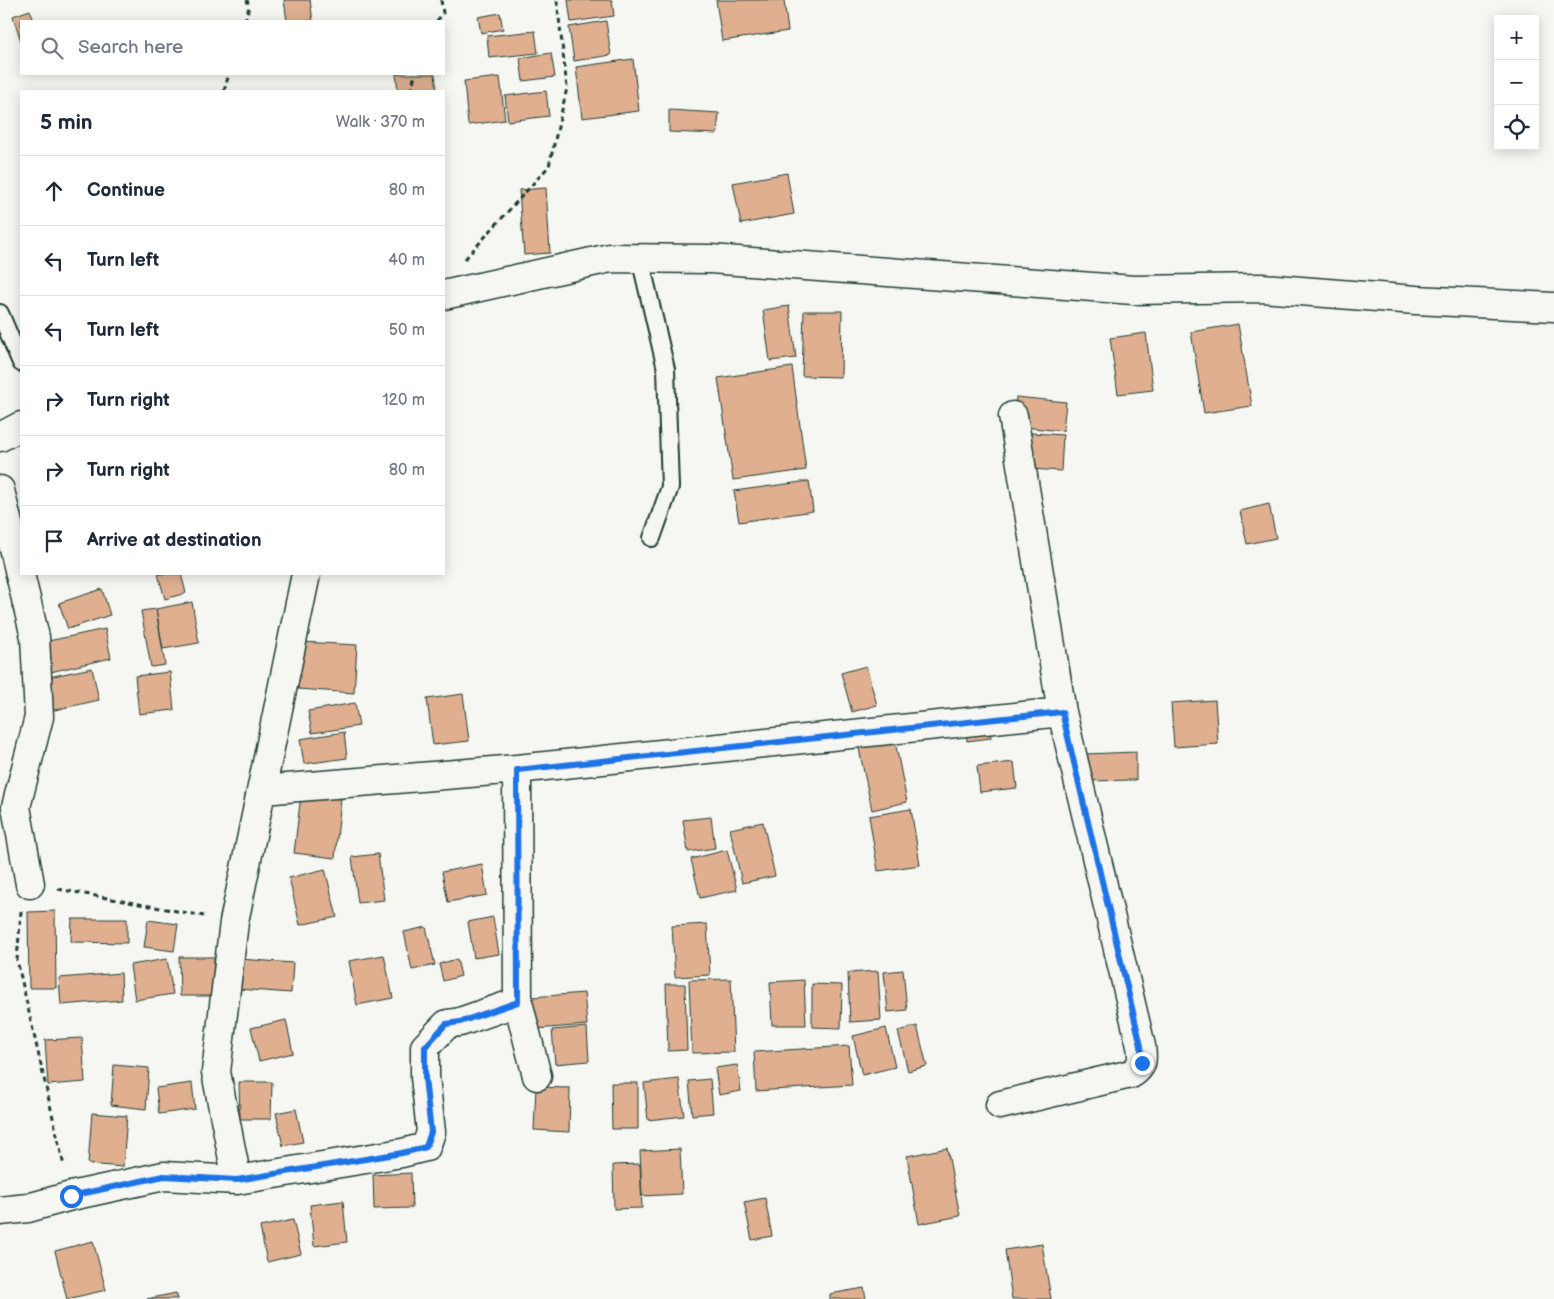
<!DOCTYPE html>
<html lang="en">
<head>
<meta charset="utf-8">
<style>
	:root { --surface:#fff; --page:#f6f6f7; --text:#1f2937; --muted:#747a83; --line:#e0e1e3 }
	body { margin:0; font-family:"Balsamiq Sans",sans-serif; background:var(--page); color:var(--text) }
	.controls { position:absolute; right:15px; top:15px; display:grid; overflow:hidden; border-radius:0px; box-shadow:0 2px 12px #0003 }
	.controls button { width:45px; height:45px; display:grid; place-items:center; padding:0; border:0; border-bottom:1px solid var(--line); background:var(--surface); color:var(--text); font:25px sans-serif }
	.stop { position:absolute; width:15px; height:15px; margin:-11px; border:4px solid #1a73e8; border-radius:50%; background:#fff }
	.stop.end { background:#1a73e8; border-color:#fff; box-shadow:0 1px 5px #0008 }
	.list { margin:0; padding:0; list-style:none }
	h2 { display:flex; justify-content:space-between; align-items:center; height:65px; margin:0; padding:0 20px; font-size:21px }
	h2 small { font-size:16px; font-weight:400; color:var(--muted) }
	.list li { display:grid; grid-template-columns:32px 1fr auto; gap:15px; align-items:center; box-sizing:border-box; height:70px; padding:0 20px; border-top:1px solid var(--line) }
	.list b { display:block; font-size:19px; white-space:nowrap }
	.list em { font-size:16px; font-style:normal; color:var(--muted) }
	.icon { flex:none; width:28px; height:28px; fill:none; stroke:currentColor; stroke-width:2; stroke-linecap:round; stroke-linejoin:round }
	.map { position:relative; flex:none; width:1554px; height:1299px; overflow:hidden }
	.search { position:absolute; background:var(--surface); box-shadow:0 2px 12px #0003; left:20px; top:20px; width:425px; height:55px; display:flex; align-items:center; gap:12px; box-sizing:border-box; padding:0 18px; border-radius:0px; color:var(--muted); font-size:19px }
	.panel { position:absolute; background:var(--surface); box-shadow:0 2px 12px #0003; left:20px; top:90px; width:425px; height:485px; border-radius:0px }
	.map>svg:first-child { display:block }
	.building { fill:#dfaf90; stroke:#1f3d34 }
	.lines { fill:none; stroke-linecap:round; stroke-linejoin:round }
	.service-casing { stroke:#1f3d34; stroke-width:20 }
	.minor-casing { stroke:#1f3d34; stroke-width:31 }
	.tertiary-casing { stroke:#1f3d34; stroke-width:31 }
	.path { stroke:#1f3d34; stroke-width:3; stroke-dasharray:5 4; stroke-linecap:butt }
	.service { stroke:#f6f6f2; stroke-width:16 }
	.minor { stroke:#f6f6f2; stroke-width:28 }
	.tertiary { stroke:#f6f6f2; stroke-width:28 }
	.route { stroke:#1a73e8; stroke-width:6 }
</style>
</head>
<body>
<div class="map">
<svg width="1554" height="1299" viewBox="0 0 1554 1299">
	<rect width="100%" height="100%" fill="#f6f6f2"/>
	<filter id="ink" filterUnits="userSpaceOnUse"><feTurbulence type="fractalNoise" baseFrequency=".02" numOctaves="2"/><feDisplacementMap in="SourceGraphic" scale="10" xChannelSelector="R" yChannelSelector="G"/><feConvolveMatrix kernelMatrix="1 2 1 2 8 2 1 2 1" color-interpolation-filters="sRGB"/></filter>
	<g filter="url(#ink)">
		<path class="building" d="M 284,0 L 310,0 L 313,21 L 287,21 Z
			M 568,0 L 612,0 L 614,16 L 571,22 Z
			M 716,0 L 784,0 L 788,31 L 722,41 Z
			M 30,10 L 34,21 L 21,21 L 21,41 L 13,16 Z
			M 500,13 L 503,29 L 481,33 L 478,17 Z
			M 606,21 L 611,55 L 574,61 L 569,27 Z
			M 535,31 L 538,53 L 489,58 L 487,36 Z
			M 551,53 L 555,77 L 523,81 L 520,58 Z
			M 633,59 L 639,111 L 582,118 L 576,67 Z
			M 396,74 L 435,74 L 437,91 L 398,91 Z
			M 500,77 L 505,120 L 468,125 L 464,81 Z
			M 546,91 L 549,116 L 508,121 L 505,96 Z
			M 669,110 L 719,113 L 717,134 L 669,132 Z
			M 787,173 L 794,214 L 741,224 L 733,183 Z
			M 546,188 L 550,253 L 524,255 L 519,190 Z
			M 789,306 L 796,358 L 770,361 L 763,310 Z
			M 804,311 L 842,311 L 841,377 L 802,376 Z
			M 1238,324 L 1252,406 L 1204,413 L 1191,332 Z
			M 1146,333 L 1153,390 L 1118,394 L 1110,338 Z
			M 792,367 L 806,470 L 733,480 L 718,378 Z
			M 1016,397 L 1066,402 L 1063,431 L 1013,426 Z
			M 1017,432 L 1063,435 L 1061,471 L 1015,468 Z
			M 809,481 L 813,511 L 739,522 L 734,491 Z
			M 1269,504 L 1276,538 L 1247,544 L 1240,511 Z
			M 158,574 L 181,574 L 186,593 L 165,599 Z
			M 102,589 L 110,615 L 68,629 L 59,603 Z
			M 192,602 L 199,643 L 163,649 L 156,609 Z
			M 156,609 L 165,665 L 151,667 L 141,611 Z
			M 105,629 L 111,658 L 46,673 L 39,643 Z
			M 301,642 L 357,645 L 354,693 L 298,689 Z
			M 866,666 L 877,705 L 852,712 L 841,673 Z
			M 92,668 L 99,700 L 46,712 L 39,679 Z
			M 170,672 L 174,710 L 139,714 L 135,676 Z
			M 463,694 L 469,741 L 433,745 L 427,699 Z
			M 1215,700 L 1218,744 L 1174,747 L 1171,703 Z
			M 355,703 L 359,726 L 312,733 L 308,711 Z
			M 989,717 L 991,738 L 967,741 L 965,720 Z
			M 344,732 L 347,758 L 304,764 L 300,739 Z
			M 894,736 L 907,802 L 872,810 L 858,744 Z
			M 1136,752 L 1136,780 L 1085,781 L 1085,754 Z
			M 1014,762 L 1017,788 L 980,792 L 977,766 Z
			M 301,795 L 341,799 L 335,858 L 294,853 Z
			M 911,809 L 920,865 L 878,871 L 869,816 Z
			M 711,817 L 715,848 L 688,852 L 683,820 Z
			M 763,822 L 775,876 L 742,883 L 730,829 Z
			M 727,850 L 737,890 L 700,898 L 691,859 Z
			M 378,854 L 384,900 L 358,903 L 352,857 Z
			M 482,864 L 487,895 L 448,902 L 442,872 Z
			M 325,869 L 337,917 L 300,925 L 289,878 Z
			M 55,911 L 56,988 L 29,988 L 28,912 Z
			M 493,917 L 499,954 L 474,958 L 468,922 Z
			M 72,919 L 127,919 L 127,943 L 71,942 Z
			M 148,920 L 178,924 L 174,951 L 144,947 Z
			M 707,924 L 710,975 L 675,977 L 672,926 Z
			M 426,927 L 435,965 L 412,970 L 404,932 Z
			M 384,955 L 393,998 L 357,1005 L 349,961 Z
			M 179,957 L 214,957 L 215,996 L 180,996 Z
			M 167,959 L 173,994 L 135,1000 L 130,965 Z
			M 240,959 L 293,963 L 291,993 L 238,989 Z
			M 457,959 L 461,976 L 443,981 L 439,964 Z
			M 903,970 L 907,1010 L 888,1012 L 884,972 Z
			M 878,971 L 881,1020 L 850,1022 L 848,973 Z
			M 121,973 L 122,1000 L 61,1005 L 59,978 Z
			M 731,979 L 734,1052 L 692,1053 L 689,980 Z
			M 804,980 L 806,1025 L 772,1025 L 770,982 Z
			M 666,984 L 685,984 L 687,1050 L 668,1051 Z
			M 812,984 L 842,985 L 841,1028 L 812,1027 Z
			M 584,993 L 587,1025 L 535,1029 L 532,997 Z
			M 286,1020 L 293,1053 L 259,1061 L 251,1028 Z
			M 917,1026 L 927,1066 L 908,1071 L 898,1031 Z
			M 587,1027 L 589,1061 L 555,1064 L 552,1030 Z
			M 886,1028 L 895,1067 L 862,1075 L 853,1036 Z
			M 82,1038 L 85,1082 L 48,1085 L 45,1040 Z
			M 849,1046 L 852,1085 L 756,1091 L 754,1052 Z
			M 114,1065 L 149,1068 L 146,1109 L 111,1105 Z
			M 737,1065 L 741,1091 L 719,1095 L 715,1068 Z
			M 679,1079 L 684,1116 L 648,1120 L 644,1083 Z
			M 710,1079 L 713,1113 L 692,1115 L 689,1081 Z
			M 239,1082 L 272,1082 L 271,1119 L 240,1119 Z
			M 192,1083 L 195,1109 L 159,1114 L 156,1088 Z
			M 611,1083 L 638,1083 L 638,1129 L 612,1129 Z
			M 536,1087 L 570,1088 L 569,1132 L 534,1130 Z
			M 296,1109 L 303,1142 L 283,1146 L 276,1113 Z
			M 92,1113 L 127,1116 L 123,1167 L 88,1164 Z
			M 947,1148 L 960,1216 L 919,1224 L 907,1156 Z
			M 680,1149 L 682,1194 L 642,1196 L 640,1151 Z
			M 640,1164 L 642,1208 L 614,1209 L 613,1165 Z
			M 411,1173 L 412,1208 L 374,1209 L 373,1175 Z
			M 765,1198 L 772,1236 L 752,1240 L 744,1202 Z
			M 343,1201 L 347,1242 L 314,1246 L 310,1205 Z
			M 293,1220 L 301,1254 L 267,1262 L 260,1227 Z
			M 93,1241 L 106,1290 L 67,1299 L 55,1251 Z
			M 1042,1244 L 1051,1299 L 1012,1299 L 1005,1250 Z
			M 864,1288 L 866,1299 L 830,1299 L 830,1294 Z
			M 176,1293 L 178,1299 L 147,1299 Z"/>
		<g class="lines">
			<defs>
				<path id="service" d="M 640,258 L 666,369 L 670,487 L 652,538
					M 0,313 L 21,363"/>
				<path id="minor" d="M 0,490 L 35,637 L 39,717 L 16,807 L 30,884
					M 517,769 L 518,1002 L 537,1076
					M 262,790 L 517,769 L 1062,712 L 1013,416
					M 1000,1105 L 1131,1074 C 1143,1067 1143,1059 1141,1046 L 1062,712
					M 237,1180 L 216,1072 L 234,922 L 306,574
					M 0,1211 L 28,1208 L 71,1196 L 164,1176 L 237,1180 L 402,1153 L 426,1147 L 431,1132 L 425,1077 L 425,1047 L 447,1024 L 460,1022 L 518,1002"/>
				<path id="tertiary" d="M 444,295 L 610,258 L 710,259 L 1134,290 L 1262,288 L 1416,300 L 1554,307
					M 0,437 L 21,426"/>
			</defs>
			<use href="#service" class="service-casing"/>
			<use href="#minor" class="minor-casing"/>
			<use href="#tertiary" class="tertiary-casing"/>
			<path class="path" d="M 245,21 L 249,7 L 247,0
				M 437,21 L 443,13 L 441,0
				M 224,91 L 229,74
				M 411,91 L 415,74
				M 465,259 L 549,166 L 567,88 L 557,0
				M 58,889 L 204,916
				M 21,911 L 17,960 L 64,1166"/>
			<use href="#service" class="service"/>
			<use href="#minor" class="minor"/>
			<use href="#tertiary" class="tertiary"/>
		</g>
	</g>
	<g class="lines" filter="url(#ink)">
		<path class="route" d="M 71,1196 L 164,1176 L 237,1180 L 402,1153 L 426,1147 L 431,1132 L 425,1078 L 425,1047 L 446,1024 L 460,1022 L 518,1002 L 517,770 L 1062,712 L 1141,1046 L 1142,1063"/>
	</g>
</svg>
<div class="controls">
<button>+</button>
<button>−</button>
<button><svg class="icon" aria-label="locate" viewBox="0 0 24 24"><circle cx="12" cy="12" r="6"/><path d="M12 2v4M12 18v4M2 12h4M18 12h4"/></svg></button>
</div>
<div class="stop" style="left:71px;top:1196px"></div>
<div class="stop end" style="left:1142px;top:1063px"></div>
<div class="search"><svg class="icon" aria-label="search" viewBox="0 0 24 24"><circle cx="10" cy="10" r="6"/><path d="M15 15l6 6"/></svg>Search here</div>
<section class="panel">
<h2>5 min<small>Walk · 370 m</small></h2>
<ul class="list">
<li><svg class="icon" aria-label="ahead" viewBox="0 0 24 24"><path d="M12 20V5M6 11l6-6 6 6"/></svg><div><b>Continue</b></div><em>80 m</em></li>
<li><svg class="icon" aria-label="left" viewBox="0 0 24 24"><path d="M17 20v-9H6M10 6l-5 5 5 5"/></svg><div><b>Turn left</b></div><em>40 m</em></li>
<li><svg class="icon" aria-label="left" viewBox="0 0 24 24"><path d="M17 20v-9H6M10 6l-5 5 5 5"/></svg><div><b>Turn left</b></div><em>50 m</em></li>
<li><svg class="icon" aria-label="right" viewBox="0 0 24 24"><path d="M7 20v-9h11M14 6l5 5-5 5"/></svg><div><b>Turn right</b></div><em>120 m</em></li>
<li><svg class="icon" aria-label="right" viewBox="0 0 24 24"><path d="M7 20v-9h11M14 6l5 5-5 5"/></svg><div><b>Turn right</b></div><em>80 m</em></li>
<li><svg class="icon" aria-label="arrive" viewBox="0 0 24 24"><path d="M6 21V4h12l-3 4 3 4H6"/></svg><div><b>Arrive at destination</b></div></li>
</ul>
</section>
</div>
</body>
</html>
